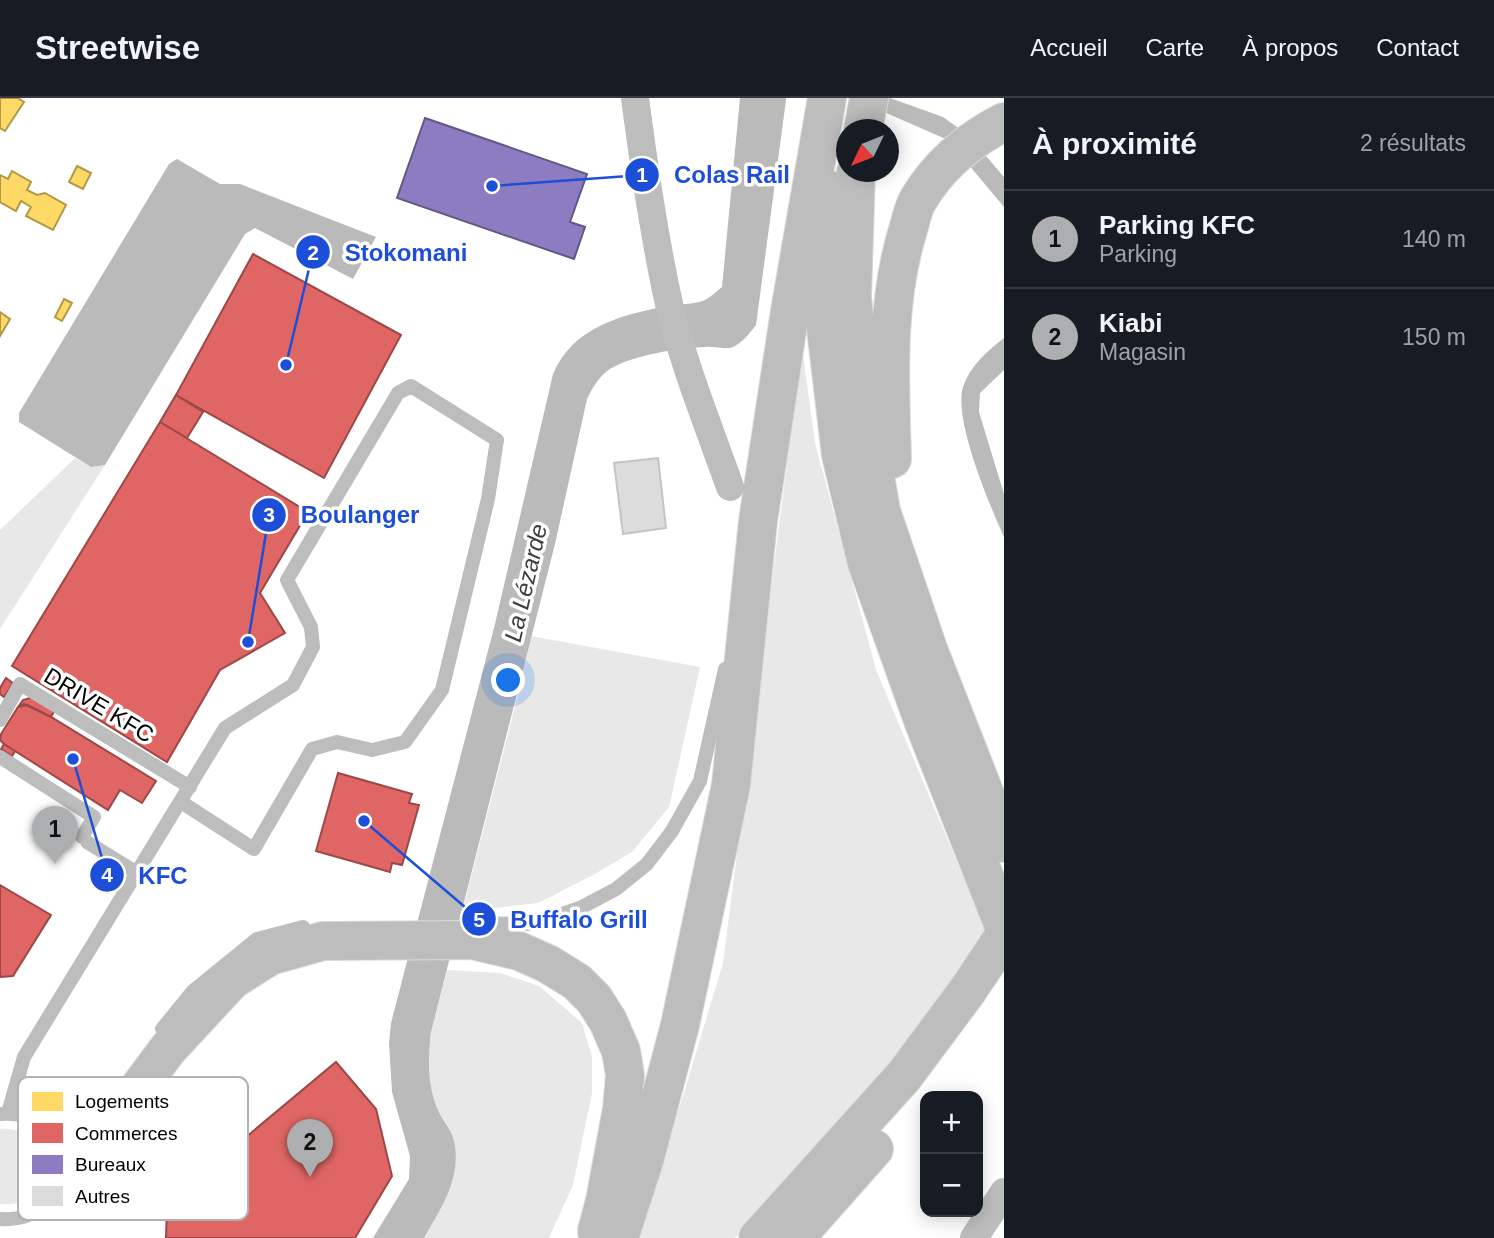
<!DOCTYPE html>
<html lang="fr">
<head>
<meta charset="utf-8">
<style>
	:root { --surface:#171b24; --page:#20242c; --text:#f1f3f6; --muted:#9ea1a6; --line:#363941; --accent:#adaeaf }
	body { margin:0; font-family:Arial,sans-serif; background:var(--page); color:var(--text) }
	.controls { position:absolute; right:21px; bottom:21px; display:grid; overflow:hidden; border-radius:14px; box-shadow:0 4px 18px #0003 }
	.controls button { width:63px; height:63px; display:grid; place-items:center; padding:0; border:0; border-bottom:2px solid var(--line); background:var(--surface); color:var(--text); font:35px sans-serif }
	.compass { position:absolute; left:836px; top:21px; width:63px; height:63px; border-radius:50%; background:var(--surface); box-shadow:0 4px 18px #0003; rotate:227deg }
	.you { position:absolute; left:509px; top:583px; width:24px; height:24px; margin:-18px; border:5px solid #fff; border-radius:50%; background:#1a73e8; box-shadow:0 0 0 10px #1a73e833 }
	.badge { display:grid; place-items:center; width:46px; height:46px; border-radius:50%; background:var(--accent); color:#111; font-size:23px; font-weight:700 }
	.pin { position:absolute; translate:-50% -58px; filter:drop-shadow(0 2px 4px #0008) }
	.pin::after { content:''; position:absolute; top:37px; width:24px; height:21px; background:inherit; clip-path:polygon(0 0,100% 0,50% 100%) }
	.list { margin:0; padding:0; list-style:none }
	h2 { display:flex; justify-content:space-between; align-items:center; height:91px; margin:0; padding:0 28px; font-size:30px }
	h2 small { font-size:23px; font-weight:400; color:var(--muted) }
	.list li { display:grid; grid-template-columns:46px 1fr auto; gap:21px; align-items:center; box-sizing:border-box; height:98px; padding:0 28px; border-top:2px solid var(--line) }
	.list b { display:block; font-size:26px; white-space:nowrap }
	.list p { margin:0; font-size:23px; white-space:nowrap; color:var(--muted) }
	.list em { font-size:23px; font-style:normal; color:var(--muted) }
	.map { position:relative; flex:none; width:1004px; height:1140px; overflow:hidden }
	header { display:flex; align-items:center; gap:42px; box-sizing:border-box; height:98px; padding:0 35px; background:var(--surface); border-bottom:2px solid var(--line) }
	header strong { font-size:33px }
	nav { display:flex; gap:38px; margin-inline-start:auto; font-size:24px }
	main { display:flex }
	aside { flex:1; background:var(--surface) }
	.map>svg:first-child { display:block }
	.green { fill:#e8e8e8 }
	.water { fill:#bababa }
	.homes { fill:#ffd966; stroke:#b29847; stroke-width:2 }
	.shops { fill:#e06666; stroke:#9d4747; stroke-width:2 }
	.offices { fill:#8e7cc3; stroke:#635788; stroke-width:2 }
	.building { fill:#dcdcdc; stroke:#c4c4c4; stroke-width:2 }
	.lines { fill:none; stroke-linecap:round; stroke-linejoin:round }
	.highway-casing { stroke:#dbdbdb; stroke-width:40 }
	.lane { stroke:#bdbdbd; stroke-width:14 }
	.street { stroke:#bdbdbd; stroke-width:28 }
	.highway { stroke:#bdbdbd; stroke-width:38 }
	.labels { text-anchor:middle; stroke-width:7; stroke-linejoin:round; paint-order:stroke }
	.street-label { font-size:23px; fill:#000; stroke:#fff }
	.water-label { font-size:24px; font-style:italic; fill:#3e3e3e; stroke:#fff }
	.key { fill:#fff; stroke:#b2b2b2; stroke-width:2 }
	.key-label { font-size:19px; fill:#000 }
	.leader { fill:none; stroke:#1d4ed8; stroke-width:2.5 }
	.callout-dot { fill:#1d4ed8; stroke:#fff; stroke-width:2.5 }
	.mark-label { font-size:21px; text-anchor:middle; font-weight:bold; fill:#fff }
	.callout-label { font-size:24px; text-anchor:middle; font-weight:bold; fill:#1d4ed8; stroke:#fff; stroke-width:7; stroke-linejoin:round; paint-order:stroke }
</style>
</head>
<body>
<header>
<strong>Streetwise</strong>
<nav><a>Accueil</a><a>Carte</a><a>À propos</a><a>Contact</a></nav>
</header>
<main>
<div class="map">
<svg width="1004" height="1140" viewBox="0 0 1004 1140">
	<rect width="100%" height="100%" fill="#fff"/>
	<path class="green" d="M 802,249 L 815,345 L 876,572 L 988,837 L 881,976 L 735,1140 L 635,1140 L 683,998 L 723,865 Z
		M 75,360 L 91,369 L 105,367 L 0,531 L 0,432 Z
		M 531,538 L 700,569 L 669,709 L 632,754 L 593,777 L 538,805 L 462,814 L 518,597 Z
		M 447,872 L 500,875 L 539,888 L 582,925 L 592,959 L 592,995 L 573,1087 L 549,1140 L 391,1140 L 425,1083 L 429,954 L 431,934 Z
		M 0,1031 C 59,1027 59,1112 0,1106 Z"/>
	<path class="water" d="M 740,0 L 786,0 L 786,2 L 756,227 C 750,235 742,245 733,249 C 725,252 714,248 705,249 C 679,250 633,257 610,271 C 599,278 593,289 587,301 L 555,446 L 431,934 C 428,959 427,986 437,1010 C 441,1021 452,1032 454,1043 C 462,1080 441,1110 424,1140 L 373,1140 L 409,1081 L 410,1058 L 392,994 L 389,945 L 391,925 L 495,526 L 553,276 C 574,227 625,216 673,207 C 683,206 696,206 705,202 C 711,199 717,193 722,189 Z
		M 852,0 L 890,0 L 943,19 L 968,37 L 1004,79 L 1004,109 L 948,42 Z
		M 177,61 L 220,86 L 240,86 L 376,139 L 353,181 L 255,130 L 245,136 L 105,367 L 91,369 L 19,324 L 19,315 L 169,66 Z
		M 1004,240 L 1004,272 L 980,295 L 979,314 L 1004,396 L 1004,439 C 990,408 953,321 963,289 C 970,268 987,253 1004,240 Z"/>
	<path class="homes" d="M 0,0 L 18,0 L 24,4 L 5,33 L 0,30 Z
		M 77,68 L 91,75 L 83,91 L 69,84 Z
		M 12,73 L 31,84 L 27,92 L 37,97 L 45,95 L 66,107 L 53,132 L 26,118 L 31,109 L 21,103 L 16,113 L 0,104 L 0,77 L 8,81 Z
		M 64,201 L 72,205 L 62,223 L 55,219 Z
		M 0,214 L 10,221 L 0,238 Z"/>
	<path class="shops" d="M 253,156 L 401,237 L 324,380 L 176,297 Z
		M 176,297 L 203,314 L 187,340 L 160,324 Z
		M 160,324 L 308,414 L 260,495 L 285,535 L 220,572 L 167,664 L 12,568 Z
		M 6,580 L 13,585 L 4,599 L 0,596 L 0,590 Z
		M 33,599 L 55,612 L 51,619 L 28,607 L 18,609 L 23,602 Z
		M 24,606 L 51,619 L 156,683 L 142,705 L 120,692 L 108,712 L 4,646 L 0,642 L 1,636 L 18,609 Z
		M 4,646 L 15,653 L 12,658 L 1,651 Z
		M 338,675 L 412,696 L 409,705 L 419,707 L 402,767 L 392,765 L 390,774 L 316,753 Z
		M 0,787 L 51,817 L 13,878 L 0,879 Z
		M 336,964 L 376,1011 L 392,1078 L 355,1140 L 166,1140 L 167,1105 Z"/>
	<path class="offices" d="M 425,20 L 587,76 L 570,124 L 585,129 L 574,161 L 397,100 Z"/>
	<path class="building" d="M 658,360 L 666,430 L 623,436 L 614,365 Z"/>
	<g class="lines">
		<defs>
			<path id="highway" d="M 863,32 L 869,0
				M 856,74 L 852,199 L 863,308 L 881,413 L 928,551 L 1004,745
				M 834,93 L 825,187 L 824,214 L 841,357 L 867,465 L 924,625 L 1004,828
				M 892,361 C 890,284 885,206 908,132 C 911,122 913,110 918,102 C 938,68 969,42 1004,24
				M 60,1073 L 115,1022 L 168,951 L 232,882 L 270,858 L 323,843 L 472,842 L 519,853 L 548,866 L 577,884 L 594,901 L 608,923 L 621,953 L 625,977 L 622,1011 L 605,1103 L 597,1133
				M 619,1140 L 644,1063 L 680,927 L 731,687 L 758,423 L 790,213 L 827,0
				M 758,1140 L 904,978 L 968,892 L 1004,838
				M 795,1140 L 874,1051"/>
		</defs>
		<use href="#highway" class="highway-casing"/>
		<path class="lane" d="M 0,622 L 20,586 L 190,689
			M 0,659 L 94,719 L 82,739
			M 87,744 L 137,775
			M 467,825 L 533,826 L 582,809 L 616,791 L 647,766 L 672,733 L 700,683 L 725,571
			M 162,931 L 193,893 L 257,841 L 303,829
			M 8,1015 L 24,959 L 225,630 L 293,587 L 313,549 L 311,529 L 287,482 L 398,295 L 411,288 L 497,342 L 488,401 L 442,592 L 405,644 L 372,652 L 337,644 L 312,651 L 254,751 L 181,704
			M 47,1033 L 78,1027 L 103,1009
			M 0,1121 C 81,1126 76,1009 0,1016"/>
		<path class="street" d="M 635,0 C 644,69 654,138 669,206 C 684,268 709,329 730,389
			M 974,1140 L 1004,1094"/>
		<use href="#highway" class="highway"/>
	</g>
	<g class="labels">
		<g class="street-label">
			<text transform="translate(99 607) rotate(31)" y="8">DRIVE KFC</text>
		</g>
		<g class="water-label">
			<text transform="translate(526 485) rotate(-77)" y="8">La Lézarde</text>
		</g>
	</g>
	<rect x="18" y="979" width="230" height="143" rx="10" class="key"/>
	<rect x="32" y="994" width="31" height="19" fill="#ffd966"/>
	<rect x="32" y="1025" width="31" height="20" fill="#e06666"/>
	<rect x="32" y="1057" width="31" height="19" fill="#8e7cc3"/>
	<rect x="32" y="1088" width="31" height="20" fill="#dcdcdc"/>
	<g class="key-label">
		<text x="75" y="1010">Logements</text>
		<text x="75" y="1042">Commerces</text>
		<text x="75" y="1073">Bureaux</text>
		<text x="75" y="1105">Autres</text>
	</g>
	<path class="leader" d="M492 88L642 77M286 267L313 154M248 544L269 417M73 661L107 777M364 723L479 821"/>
	<g class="callout-dot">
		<circle cx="492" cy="88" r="7"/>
		<circle cx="286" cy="267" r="7"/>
		<circle cx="248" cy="544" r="7"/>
		<circle cx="73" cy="661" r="7"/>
		<circle cx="364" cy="723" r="7"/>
		<circle cx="642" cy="77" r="18"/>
		<circle cx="313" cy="154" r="18"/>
		<circle cx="269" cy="417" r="18"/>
		<circle cx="107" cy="777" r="18"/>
		<circle cx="479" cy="821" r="18"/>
	</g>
	<g class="mark-label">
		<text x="642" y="84">1</text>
		<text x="313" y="162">2</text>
		<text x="269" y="424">3</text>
		<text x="107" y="784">4</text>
		<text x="479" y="829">5</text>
	</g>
	<g class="callout-label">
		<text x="732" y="85">Colas Rail</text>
		<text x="406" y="163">Stokomani</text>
		<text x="360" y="425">Boulanger</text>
		<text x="163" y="786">KFC</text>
		<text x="579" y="830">Buffalo Grill</text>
	</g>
</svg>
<div class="controls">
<button>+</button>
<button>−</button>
</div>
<svg class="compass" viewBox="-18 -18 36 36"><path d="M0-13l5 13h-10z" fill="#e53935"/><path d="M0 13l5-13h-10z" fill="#9ea1a6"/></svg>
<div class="you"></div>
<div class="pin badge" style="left:55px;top:766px">1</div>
<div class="pin badge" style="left:310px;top:1079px">2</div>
</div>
<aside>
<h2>À proximité<small>2 résultats</small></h2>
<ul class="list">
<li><span class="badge">1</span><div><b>Parking KFC</b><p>Parking</p></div><em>140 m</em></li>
<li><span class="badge">2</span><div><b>Kiabi</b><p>Magasin</p></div><em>150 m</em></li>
</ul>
</aside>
</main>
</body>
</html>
